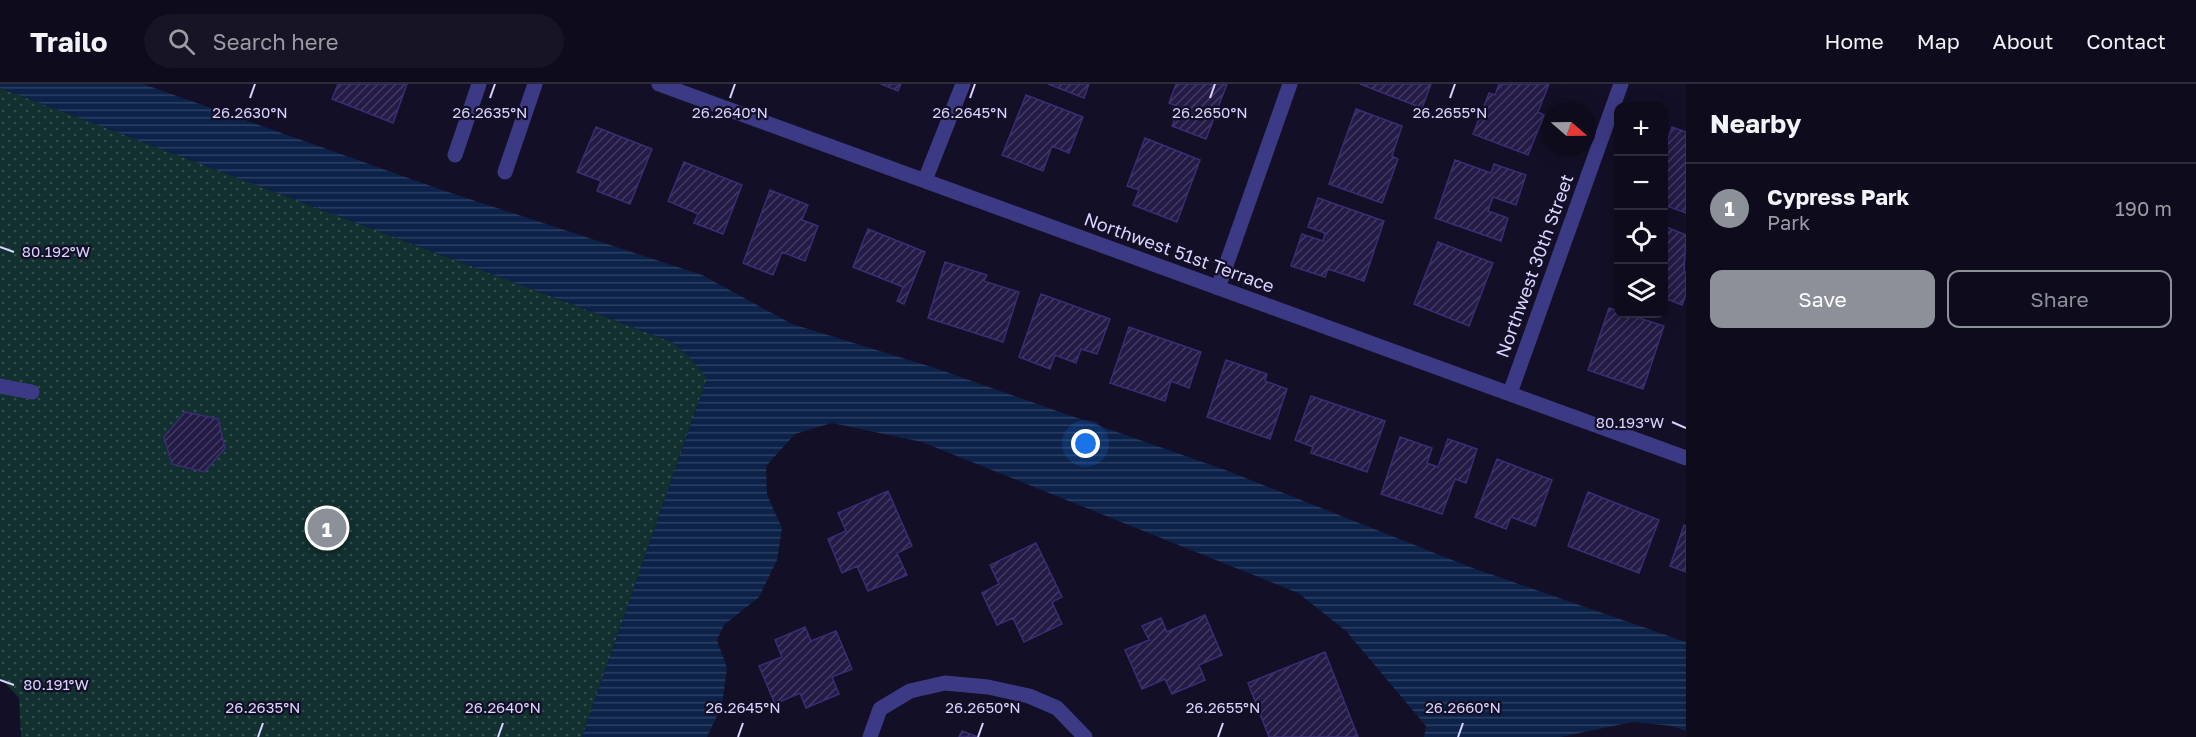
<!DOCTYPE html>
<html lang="en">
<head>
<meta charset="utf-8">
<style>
	:root { --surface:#0e0b1c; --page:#171425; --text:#f1f3f6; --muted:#9b9ba3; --line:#2e2b3b; --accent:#8c9099 }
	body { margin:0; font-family:"Golos Text",sans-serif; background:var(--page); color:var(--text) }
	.controls { position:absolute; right:18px; top:18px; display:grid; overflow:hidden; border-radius:12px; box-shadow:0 3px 15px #0003 }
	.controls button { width:54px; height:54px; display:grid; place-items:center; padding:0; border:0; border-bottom:2px solid var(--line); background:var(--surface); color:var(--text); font:30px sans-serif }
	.compass { position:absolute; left:1542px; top:18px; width:54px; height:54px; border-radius:50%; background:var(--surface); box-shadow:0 3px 15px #0003; rotate:110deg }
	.you { position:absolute; left:1086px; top:360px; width:21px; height:21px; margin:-15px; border:4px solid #fff; border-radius:50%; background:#1a73e8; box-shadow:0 0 0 9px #1a73e833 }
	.badge { display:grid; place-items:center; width:39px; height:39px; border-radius:50%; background:var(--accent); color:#fff; font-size:20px; font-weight:700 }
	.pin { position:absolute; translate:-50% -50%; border:3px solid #fff; box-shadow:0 2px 6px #0006 }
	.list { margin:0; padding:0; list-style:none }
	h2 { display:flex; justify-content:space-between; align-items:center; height:78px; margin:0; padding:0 24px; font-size:26px }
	h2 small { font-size:20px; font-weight:400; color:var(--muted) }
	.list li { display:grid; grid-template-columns:39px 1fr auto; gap:18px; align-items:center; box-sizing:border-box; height:90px; padding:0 24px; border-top:2px solid var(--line) }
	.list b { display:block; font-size:22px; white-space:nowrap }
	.list p { margin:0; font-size:20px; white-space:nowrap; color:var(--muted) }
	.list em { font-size:20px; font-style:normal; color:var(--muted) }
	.actions { display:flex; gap:12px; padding:18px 24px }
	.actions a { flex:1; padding:14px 0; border:2px solid var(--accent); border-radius:12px; text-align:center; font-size:21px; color:var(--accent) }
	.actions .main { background:var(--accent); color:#fff }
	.icon { flex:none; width:33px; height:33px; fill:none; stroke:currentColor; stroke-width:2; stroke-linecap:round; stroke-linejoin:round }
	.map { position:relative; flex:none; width:1686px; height:653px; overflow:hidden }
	header { display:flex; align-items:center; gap:36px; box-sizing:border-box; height:84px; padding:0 30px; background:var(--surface); border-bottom:2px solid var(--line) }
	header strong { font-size:28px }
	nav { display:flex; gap:33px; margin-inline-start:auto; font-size:21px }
	.search { width:420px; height:54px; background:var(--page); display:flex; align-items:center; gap:15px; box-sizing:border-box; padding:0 21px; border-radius:33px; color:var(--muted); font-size:22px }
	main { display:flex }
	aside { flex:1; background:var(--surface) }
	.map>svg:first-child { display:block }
	.park { fill:url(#park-dots) }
	.water { fill:url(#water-rules) }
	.building { fill:url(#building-hatch); stroke:#3b2d73; stroke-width:1.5 }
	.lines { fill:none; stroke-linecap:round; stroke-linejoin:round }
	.minor { stroke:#3d3a85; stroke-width:15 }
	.ticks { fill:none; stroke:#d9d4ff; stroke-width:2 }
	.labels { text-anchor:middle; stroke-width:4.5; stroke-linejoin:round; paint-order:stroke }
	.street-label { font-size:18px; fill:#d9d4ff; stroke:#130f26 }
	.ticks-label { font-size:15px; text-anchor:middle; fill:#d9d4ff; stroke:#130f26; stroke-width:4.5; stroke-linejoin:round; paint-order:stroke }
</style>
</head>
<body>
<header>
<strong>Trailo</strong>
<div class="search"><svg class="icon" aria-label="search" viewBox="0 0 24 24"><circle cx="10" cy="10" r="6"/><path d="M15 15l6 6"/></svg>Search here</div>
<nav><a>Home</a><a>Map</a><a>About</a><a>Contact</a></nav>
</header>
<main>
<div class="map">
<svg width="1686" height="653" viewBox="0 0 1686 653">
	<defs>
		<pattern id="park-dots" width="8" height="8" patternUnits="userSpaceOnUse" patternTransform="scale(1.5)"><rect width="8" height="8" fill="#12302f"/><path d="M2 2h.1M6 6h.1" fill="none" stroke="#344d4e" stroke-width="1.8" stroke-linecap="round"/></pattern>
		<pattern id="water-rules" width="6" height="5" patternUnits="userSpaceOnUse" patternTransform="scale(1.5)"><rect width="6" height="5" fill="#0c2248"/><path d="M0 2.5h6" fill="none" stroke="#2f4163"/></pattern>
		<pattern id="building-hatch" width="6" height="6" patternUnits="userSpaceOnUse" patternTransform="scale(1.5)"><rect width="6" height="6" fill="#241b47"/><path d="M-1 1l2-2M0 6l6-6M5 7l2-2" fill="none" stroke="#433b63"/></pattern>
	</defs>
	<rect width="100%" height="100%" fill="#130f26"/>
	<path class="park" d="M 0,4 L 714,274 L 582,653 L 21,653 L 19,614 L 0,594 Z"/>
	<path class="water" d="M 0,0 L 143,0 L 445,107 L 702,191 L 792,240 L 935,284 L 1228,387 L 1470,483 L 1686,558 L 1686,647 L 1672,642 L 1633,638 L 1560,653 L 1424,653 L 1426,642 L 1346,547 L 1298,509 L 922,358 L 832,339 L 795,350 L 766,382 L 767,411 L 782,444 L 777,476 L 759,513 L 724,541 L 717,556 L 727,584 L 722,621 L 707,653 L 582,653 L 707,294 L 691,275 L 672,258 L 0,4 Z"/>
	<path class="building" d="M 338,0 L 407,0 L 393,39 L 332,15 Z
		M 881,0 L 901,0 L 898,7 Z
		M 1048,0 L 1089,0 L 1084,14 Z
		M 1176,0 L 1227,0 L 1206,55 L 1172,42 L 1179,23 L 1169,19 Z
		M 1360,0 L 1431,0 L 1422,24 Z
		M 1499,0 L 1549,0 L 1538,28 L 1544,31 L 1528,71 L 1473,50 L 1489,9 L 1495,11 Z
		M 1026,11 L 1083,33 L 1069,69 L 1052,62 L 1043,87 L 1002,71 Z
		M 1356,25 L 1402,42 L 1392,72 L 1398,75 L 1382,119 L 1329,100 Z
		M 596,43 L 652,65 L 630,120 L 597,107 L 601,97 L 577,88 Z
		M 1672,43 L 1686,48 L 1686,129 L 1664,121 L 1664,68 Z
		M 1145,54 L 1200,76 L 1177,138 L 1133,121 L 1139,106 L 1127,102 Z
		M 1455,76 L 1491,89 L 1494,80 L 1526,91 L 1516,121 L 1493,113 L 1488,127 L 1508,134 L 1501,157 L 1435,134 Z
		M 684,78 L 742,101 L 723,150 L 694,139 L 698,130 L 668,117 Z
		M 770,106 L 808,121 L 802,136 L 818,142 L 805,177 L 782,168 L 773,191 L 743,179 Z
		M 1318,114 L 1384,137 L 1364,197 L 1328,185 L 1325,193 L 1291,182 L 1302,150 L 1323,157 L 1325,149 L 1308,143 Z
		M 1664,142 L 1686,151 L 1684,188 L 1686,188 L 1686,210 L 1682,221 L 1664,214 Z
		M 868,145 L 925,168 L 904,220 L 897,217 L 903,203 L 853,183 Z
		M 1438,158 L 1493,179 L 1469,242 L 1414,220 Z
		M 945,178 L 987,191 L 984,197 L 1019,208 L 1003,258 L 928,234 Z
		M 1041,210 L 1110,235 L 1097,270 L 1081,265 L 1076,279 L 1055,271 L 1050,285 L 1019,273 Z
		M 1609,224 L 1618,227 L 1618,230 L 1627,230 L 1664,242 L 1643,305 L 1588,286 Z
		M 1129,243 L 1201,268 L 1189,304 L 1171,297 L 1165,317 L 1110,299 Z
		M 1226,276 L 1267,290 L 1265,297 L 1287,305 L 1270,355 L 1207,333 Z
		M 1311,312 L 1385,337 L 1367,388 L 1311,369 L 1313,363 L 1295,356 Z
		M 185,328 L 218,335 L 225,364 L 204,388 L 172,380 L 164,353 Z
		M 1400,353 L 1432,364 L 1427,379 L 1438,383 L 1448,355 L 1477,365 L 1466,399 L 1455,395 L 1442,430 L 1381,410 Z
		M 1497,375 L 1552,396 L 1535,442 L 1511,433 L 1506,445 L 1475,433 Z
		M 888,407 L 912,462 L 897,469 L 907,491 L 868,507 L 857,482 L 842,489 L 828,455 L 846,447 L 838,429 Z
		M 1588,408 L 1659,436 L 1639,489 L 1568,462 Z
		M 1684,441 L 1686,442 L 1686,488 L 1670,482 Z
		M 1036,459 L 1062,513 L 1052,518 L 1062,540 L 1024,558 L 1013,534 L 997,541 L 982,509 L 999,500 L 990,481 Z
		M 1205,531 L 1222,571 L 1199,581 L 1205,596 L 1172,610 L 1165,595 L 1142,605 L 1125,566 L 1149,556 L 1142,542 L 1161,534 L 1167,548 Z
		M 805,543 L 811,557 L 836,547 L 852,585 L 832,593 L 839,610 L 806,624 L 800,609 L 775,620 L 759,582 L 782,573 L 775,556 Z
		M 1325,568 L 1358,653 L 1269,653 L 1248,599 Z
		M 962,647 L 978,653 L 959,653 Z"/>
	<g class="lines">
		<path class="minor" d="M 659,0 L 1686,374
			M 455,71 L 479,0
			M 505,88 L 535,0
			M 925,96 L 963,0
			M 1218,204 L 1290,0
			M 0,302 L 32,308
			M 1510,309 L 1621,0
			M 870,653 L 880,625 L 910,607 L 945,599 L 988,603 L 1029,612 L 1057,624 L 1085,653"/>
	</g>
	<path class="ticks" d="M 250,14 L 255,0M 490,14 L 495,0M 730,14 L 735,0M 970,14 L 975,0M 1210,14 L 1215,0M 1450,14 L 1455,0M 0,163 L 14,168M 1672,338 L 1686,344M 0,596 L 14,601M 258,653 L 263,639M 498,653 L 503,639M 738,653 L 743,639M 978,653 L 983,639M 1218,653 L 1223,639M 1458,653 L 1463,639"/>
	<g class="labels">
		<g class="street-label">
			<text transform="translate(1179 169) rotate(20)" y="6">Northwest 51st Terrace</text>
			<text transform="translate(1535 182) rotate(-70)" y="6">Northwest 30th Street</text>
		</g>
	</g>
	<g class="ticks-label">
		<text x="250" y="34">26.2630°N</text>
		<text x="490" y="34">26.2635°N</text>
		<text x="730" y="34">26.2640°N</text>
		<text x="970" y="34">26.2645°N</text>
		<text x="1210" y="34">26.2650°N</text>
		<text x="1450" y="34">26.2655°N</text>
		<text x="56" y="173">80.192°W</text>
		<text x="1630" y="344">80.193°W</text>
		<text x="56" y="606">80.191°W</text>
		<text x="263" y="629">26.2635°N</text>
		<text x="503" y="629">26.2640°N</text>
		<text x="743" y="629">26.2645°N</text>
		<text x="983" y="629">26.2650°N</text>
		<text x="1223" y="629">26.2655°N</text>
		<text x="1463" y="629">26.2660°N</text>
	</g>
</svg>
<div class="controls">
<button>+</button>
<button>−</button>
<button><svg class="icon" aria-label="locate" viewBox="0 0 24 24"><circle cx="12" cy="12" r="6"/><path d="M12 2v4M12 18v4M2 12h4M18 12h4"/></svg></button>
<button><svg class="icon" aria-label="layers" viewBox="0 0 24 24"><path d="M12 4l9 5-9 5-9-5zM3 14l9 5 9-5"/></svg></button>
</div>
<svg class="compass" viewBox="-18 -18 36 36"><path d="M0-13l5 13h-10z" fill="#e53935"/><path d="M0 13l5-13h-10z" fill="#9b9ba3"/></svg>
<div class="you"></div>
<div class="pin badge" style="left:327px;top:444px">1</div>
</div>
<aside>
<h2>Nearby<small></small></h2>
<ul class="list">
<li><span class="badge">1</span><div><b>Cypress Park</b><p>Park</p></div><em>190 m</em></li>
</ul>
<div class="actions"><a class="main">Save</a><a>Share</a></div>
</aside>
</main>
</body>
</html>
